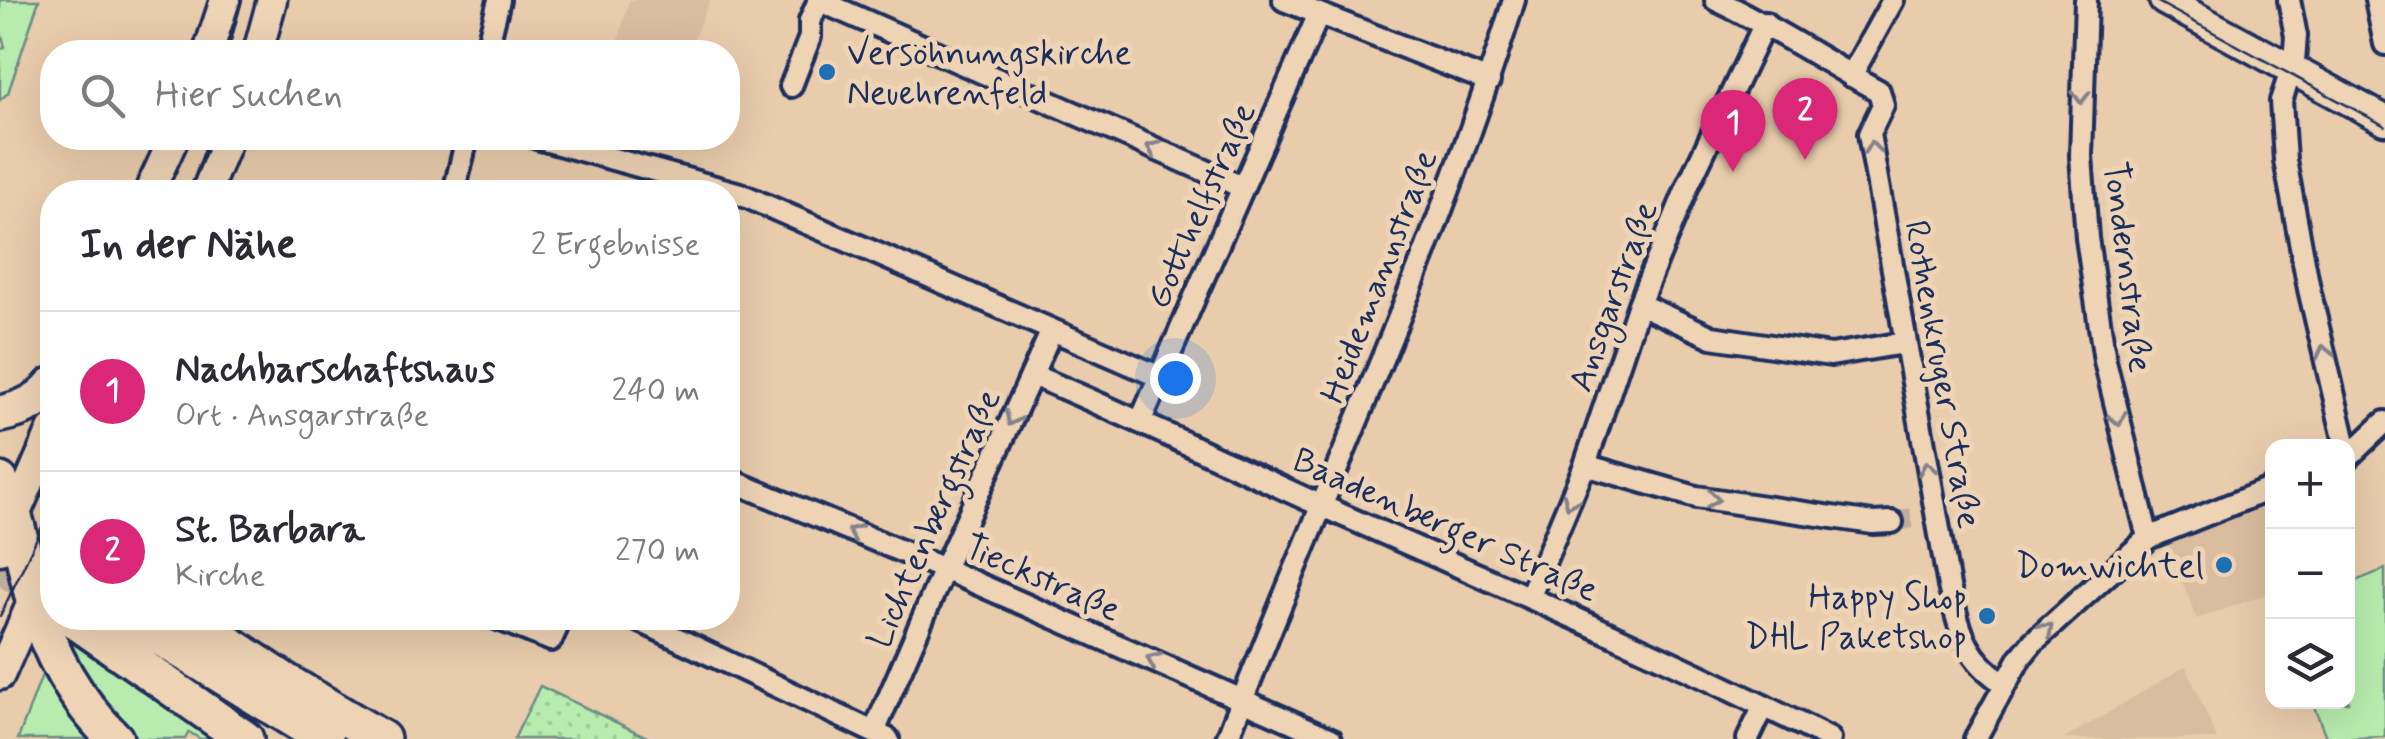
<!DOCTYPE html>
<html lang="de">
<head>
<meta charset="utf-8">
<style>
	:root { --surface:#fff; --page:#f7f7f7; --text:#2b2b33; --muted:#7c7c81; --line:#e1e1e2; --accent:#db2777 }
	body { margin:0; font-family:Mynerve,sans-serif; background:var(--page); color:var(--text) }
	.controls { position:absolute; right:30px; bottom:30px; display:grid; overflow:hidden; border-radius:20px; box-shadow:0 10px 40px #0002 }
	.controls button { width:90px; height:90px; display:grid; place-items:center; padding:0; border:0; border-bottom:2px solid var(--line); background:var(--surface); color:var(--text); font:50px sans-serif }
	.you { position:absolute; left:1175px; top:378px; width:35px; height:35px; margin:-25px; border:8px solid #fff; border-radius:50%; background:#1a73e8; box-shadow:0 0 0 15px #1a73e833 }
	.badge { display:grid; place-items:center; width:65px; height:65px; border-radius:50%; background:var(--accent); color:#fff; font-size:32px; font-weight:700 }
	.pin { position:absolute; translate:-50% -82px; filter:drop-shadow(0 2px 5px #0008) }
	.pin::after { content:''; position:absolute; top:52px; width:35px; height:30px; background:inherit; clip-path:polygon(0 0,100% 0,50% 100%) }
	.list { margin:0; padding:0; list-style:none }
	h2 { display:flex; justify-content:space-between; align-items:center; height:130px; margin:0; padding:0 40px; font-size:42px }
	h2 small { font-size:32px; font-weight:400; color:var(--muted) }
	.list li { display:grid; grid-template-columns:65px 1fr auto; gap:30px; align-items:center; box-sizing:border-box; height:160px; padding:0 40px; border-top:2px solid var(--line) }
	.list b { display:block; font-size:38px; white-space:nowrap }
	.list p { margin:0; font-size:32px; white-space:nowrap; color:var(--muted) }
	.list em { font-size:32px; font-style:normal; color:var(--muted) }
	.icon { flex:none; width:55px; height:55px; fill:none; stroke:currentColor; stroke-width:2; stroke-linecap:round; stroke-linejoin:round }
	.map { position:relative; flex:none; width:2385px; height:739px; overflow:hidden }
	.search { position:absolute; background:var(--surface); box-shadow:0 10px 40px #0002; left:40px; top:40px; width:700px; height:110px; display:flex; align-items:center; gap:25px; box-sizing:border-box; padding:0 35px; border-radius:40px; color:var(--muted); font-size:38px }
	.panel { position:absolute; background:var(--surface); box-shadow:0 10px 40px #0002; left:40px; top:180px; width:700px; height:450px; border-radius:40px }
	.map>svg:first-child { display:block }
	.built { fill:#dabd9f }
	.grass { fill:#b8ecae; stroke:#6a8e86; stroke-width:2.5 }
	.park { fill:url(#park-dots); stroke:#6a8e86; stroke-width:2.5 }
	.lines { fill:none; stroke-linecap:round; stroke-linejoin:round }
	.street-tunnel { stroke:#c0ad9c; stroke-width:20; stroke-dasharray:20 10; stroke-linecap:butt }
	.highway-tunnel { stroke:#c0ad9c; stroke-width:35; stroke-dasharray:35 18; stroke-linecap:butt }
	.street-casing { stroke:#1b2f5e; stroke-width:28 }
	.secondary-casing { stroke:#1b2f5e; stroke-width:35 }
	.highway-casing { stroke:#1b2f5e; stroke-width:42 }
	.street { stroke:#eed3b5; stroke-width:20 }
	.secondary { stroke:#eed3b5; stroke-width:28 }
	.highway { stroke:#eed3b5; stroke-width:35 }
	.tram { stroke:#1b2f5e; stroke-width:2.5 }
	.oneway { stroke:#84818a }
	.poi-dot { fill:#1f6fb2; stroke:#eed3b5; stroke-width:4 }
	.labels { text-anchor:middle; stroke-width:10; stroke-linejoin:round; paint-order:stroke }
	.poi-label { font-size:35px; fill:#1b2f5e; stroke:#eed3b5; text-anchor:end }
	.street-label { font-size:35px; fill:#1b2f5e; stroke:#eed3b5 }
</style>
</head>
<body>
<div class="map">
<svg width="2385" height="739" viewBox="0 0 2385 739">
	<defs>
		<pattern id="park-dots" width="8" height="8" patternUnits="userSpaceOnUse" patternTransform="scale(2.5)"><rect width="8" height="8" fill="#b8ecae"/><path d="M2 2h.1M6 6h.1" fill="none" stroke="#9ecb98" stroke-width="1.8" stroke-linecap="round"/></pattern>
	</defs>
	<rect width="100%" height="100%" fill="#e9ccac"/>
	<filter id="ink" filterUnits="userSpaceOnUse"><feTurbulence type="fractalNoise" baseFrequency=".01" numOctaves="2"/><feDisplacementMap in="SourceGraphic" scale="20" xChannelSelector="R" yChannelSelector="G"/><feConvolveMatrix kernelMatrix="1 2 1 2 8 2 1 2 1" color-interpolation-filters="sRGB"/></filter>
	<g filter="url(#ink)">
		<path class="built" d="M 629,0 L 710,0 L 688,52 L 624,52 L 616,50 Z
			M 2272,495 L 2272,592 L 2197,619 L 2165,538 Z
			M 2186,666 L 2217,739 L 2064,739 Z"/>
		<path class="grass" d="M 0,0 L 39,0 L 8,93 L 0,100 L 0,50 L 5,47 L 0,29 Z
			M 2385,569 L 2385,737 L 2327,739 L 2312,702 L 2348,702 L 2348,584 Z
			M 63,637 L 203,732 L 214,739 L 200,739 L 189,732 L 185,739 L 131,739 L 106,716 Z
			M 45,667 L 97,739 L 18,739 Z"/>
		<path class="park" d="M 540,686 L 651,739 L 514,739 Z"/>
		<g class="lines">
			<path class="street-tunnel" d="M 1892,522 L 1917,517"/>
			<path class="highway-tunnel" d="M 0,564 L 47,600"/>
			<defs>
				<path id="street" d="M 818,0 L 1242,187
					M 1284,0 L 1489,81
					M 1716,0 C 1772,26 1824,61 1879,91 L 1883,105 L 1869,134 L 1949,586 C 1960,630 1964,658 2005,684
					M 2086,0 L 2081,156 L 2087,238 L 2105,361 L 2148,538
					M 2289,0 L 2296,36 L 2294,62 L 2281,101 L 2285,160 L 2309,289 L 2346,447
					M 2376,0 L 2385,44
					M 486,52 L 499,0
					M 1851,76 L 1893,0
					M 791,86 L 810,37 L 810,21 L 819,0
					M 537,138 L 740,194 L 1160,377
					M 454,192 L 467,138
					M 1639,304 L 1712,337 L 1831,355 L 1904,343
					M 1032,375 C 1131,416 1227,463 1324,507 C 1494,582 1664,655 1830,739
					M 1141,420 L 1318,16
					M 2348,457 L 2385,422
					M 1585,465 L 1696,497 L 1873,523 L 1892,522
					M 728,479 L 944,569 L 1331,739
					M 1530,596 L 1585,465 L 1639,304 L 1689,183 L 1765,23
					M 496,618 L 551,640 L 561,618
					M 634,618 L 888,739
					M 874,732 L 944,569 L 1052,330
					M 1227,739 C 1322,493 1436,253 1514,0
					M 1748,739 L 1764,706
					M 1975,739 L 2020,658 L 2033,642 L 2148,538 L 2272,488"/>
				<path id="secondary" d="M 2164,0 L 2385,120
					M 208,52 L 225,0
					M 258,52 L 272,0
					M 149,192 L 174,138
					M 206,192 L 228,138
					M 0,550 L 52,430
					M 0,675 L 52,557"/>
				<path id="highway" d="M 0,414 C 21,410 39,402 52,386
					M 0,481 C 19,519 23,559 34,600 C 49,654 75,700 115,739
					M 129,618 L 325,739
					M 190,618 L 288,683 L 382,739
					M 76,621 L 245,739"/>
			</defs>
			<use href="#street" class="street-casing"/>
			<use href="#secondary" class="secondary-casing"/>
			<use href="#highway" class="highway-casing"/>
			<use href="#street" class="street"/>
			<use href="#secondary" class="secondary"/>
			<use href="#highway" class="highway"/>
			<path class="tram" d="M 2154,0 L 2385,126
				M 228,52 L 242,0
				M 189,192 L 209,138
				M 0,616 L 52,506"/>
		</g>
		<defs><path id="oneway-chevron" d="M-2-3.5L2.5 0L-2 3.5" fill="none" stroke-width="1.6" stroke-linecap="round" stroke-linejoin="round" transform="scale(2.5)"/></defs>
		<g class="oneway">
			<use href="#oneway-chevron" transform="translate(2081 97) rotate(90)"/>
			<use href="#oneway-chevron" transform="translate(1153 148) rotate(-156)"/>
			<use href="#oneway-chevron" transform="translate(1872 148) rotate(-96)"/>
			<use href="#oneway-chevron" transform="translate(2324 352) rotate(-103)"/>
			<use href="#oneway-chevron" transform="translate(1012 419) rotate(115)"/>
			<use href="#oneway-chevron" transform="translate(2118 419) rotate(77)"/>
			<use href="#oneway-chevron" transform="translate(1927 468) rotate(-100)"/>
			<use href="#oneway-chevron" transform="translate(1713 499) rotate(8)"/>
			<use href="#oneway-chevron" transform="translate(1570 502) rotate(113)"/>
			<use href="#oneway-chevron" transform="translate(854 532) rotate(-157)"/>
			<use href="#oneway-chevron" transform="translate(2047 629) rotate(-42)"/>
			<use href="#oneway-chevron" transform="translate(1153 660) rotate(-156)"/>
		</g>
	</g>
	<g class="poi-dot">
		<circle cx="827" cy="72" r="10"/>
		<circle cx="2224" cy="565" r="10"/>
		<circle cx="1987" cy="616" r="10"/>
	</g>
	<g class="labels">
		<g class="poi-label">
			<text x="847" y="64" text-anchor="start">Versöhnungskirche<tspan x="847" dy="40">Neuehrenfeld</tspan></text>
			<text x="2204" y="577">Domwichtel</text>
			<text x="1967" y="608">Happy Shop<tspan x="1967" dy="40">DHL Paketshop</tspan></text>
		</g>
		<g class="street-label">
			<text transform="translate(1200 205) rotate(-66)" y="12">Gotthelfstraße</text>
			<text transform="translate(2129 267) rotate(83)" y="12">Tondernstraße</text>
			<text transform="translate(1378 276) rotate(-69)" y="12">Heidemannstraße</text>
			<text transform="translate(1612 296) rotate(-70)" y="12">Ansgarstraße</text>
			<text transform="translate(1944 374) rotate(80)" y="12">Rothenkruger Straße</text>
			<text transform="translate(933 518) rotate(-66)" y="12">Lichtenbergstraße</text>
			<text transform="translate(1446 524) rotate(24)" y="12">Baadenberger Straße</text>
			<text transform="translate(1043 577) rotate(24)" y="12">Tieckstraße</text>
		</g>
	</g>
</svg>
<div class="controls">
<button>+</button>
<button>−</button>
<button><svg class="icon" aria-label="layers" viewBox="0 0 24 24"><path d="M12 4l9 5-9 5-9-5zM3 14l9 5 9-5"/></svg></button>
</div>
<div class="you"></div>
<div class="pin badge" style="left:1733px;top:172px">1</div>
<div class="pin badge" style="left:1805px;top:160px">2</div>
<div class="search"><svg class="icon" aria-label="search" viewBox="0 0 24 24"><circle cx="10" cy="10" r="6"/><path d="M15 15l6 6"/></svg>Hier suchen</div>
<section class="panel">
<h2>In der Nähe<small>2 Ergebnisse</small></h2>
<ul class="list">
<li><span class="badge">1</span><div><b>Nachbarschaftshaus</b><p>Ort · Ansgarstraße</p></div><em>240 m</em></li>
<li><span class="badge">2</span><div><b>St. Barbara</b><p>Kirche</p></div><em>270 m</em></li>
</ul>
</section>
</div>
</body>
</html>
